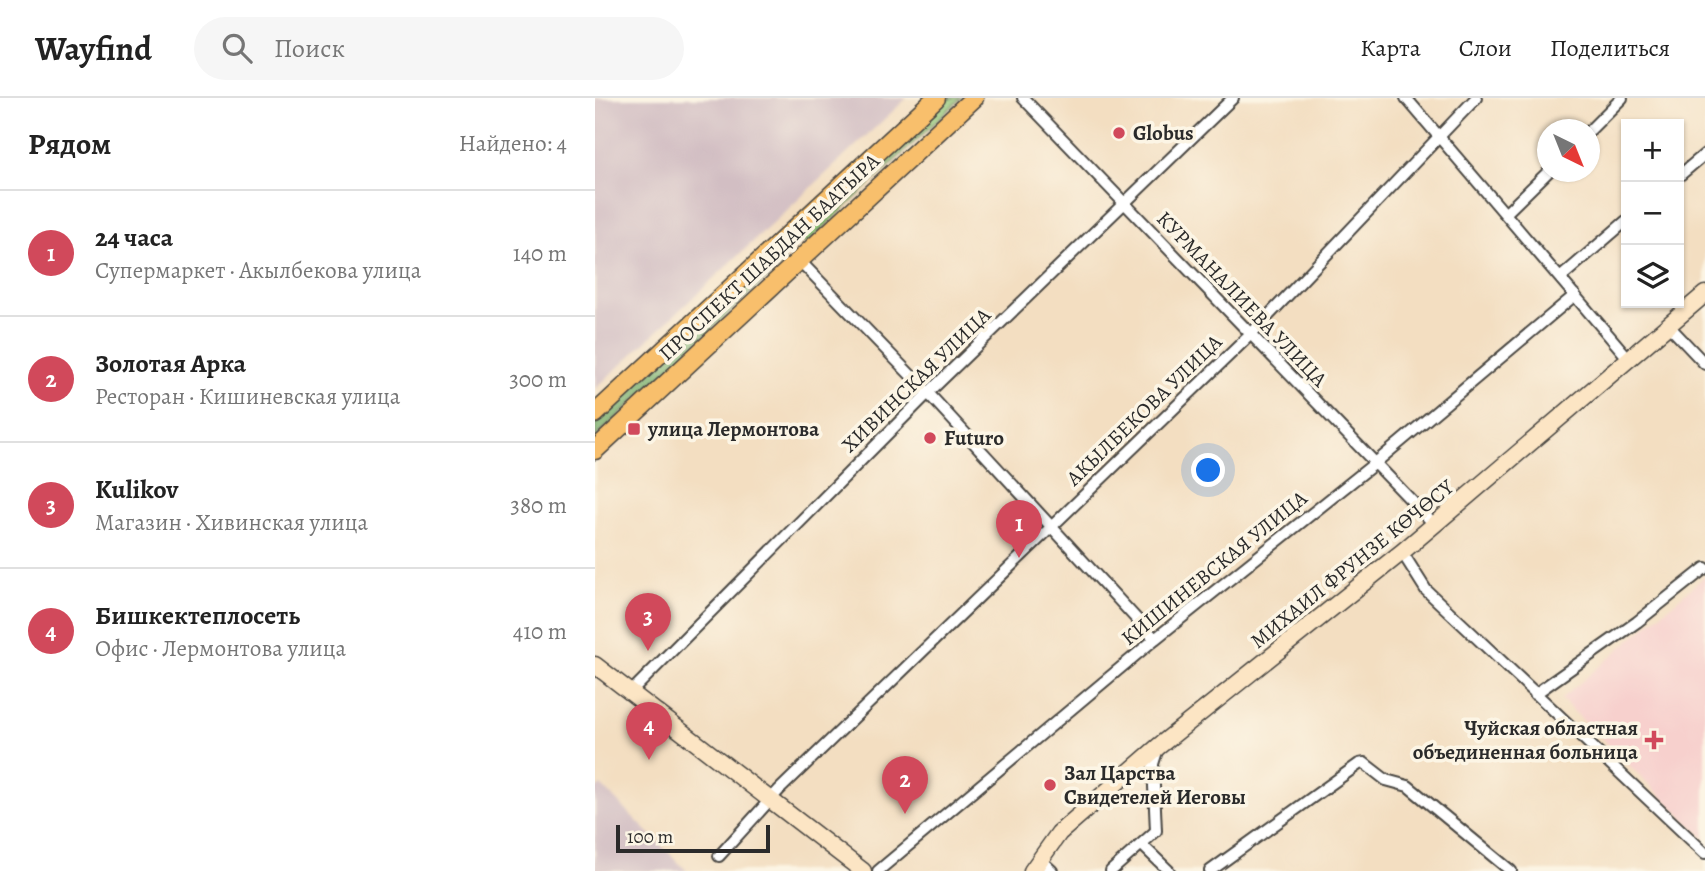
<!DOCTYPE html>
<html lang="ru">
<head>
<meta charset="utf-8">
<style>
	:root { --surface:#fff; --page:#f6f6f6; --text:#222; --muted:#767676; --line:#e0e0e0; --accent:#d1495b }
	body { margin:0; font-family:Alegreya,serif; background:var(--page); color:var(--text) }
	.controls { position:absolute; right:21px; top:21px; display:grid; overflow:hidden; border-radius:0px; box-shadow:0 2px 5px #0004 }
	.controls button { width:63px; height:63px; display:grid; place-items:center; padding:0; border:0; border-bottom:2px solid var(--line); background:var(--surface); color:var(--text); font:35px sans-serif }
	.compass { position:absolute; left:942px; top:21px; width:63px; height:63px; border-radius:50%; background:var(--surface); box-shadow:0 2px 5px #0004; rotate:137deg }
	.scale { position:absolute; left:21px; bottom:18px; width:154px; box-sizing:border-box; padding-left:7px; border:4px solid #2b2b2b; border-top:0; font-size:19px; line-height:24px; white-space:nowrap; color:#2b2b2b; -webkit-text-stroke:5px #fcf5e5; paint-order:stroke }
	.you { position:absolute; left:614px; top:373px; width:24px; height:24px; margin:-18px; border:5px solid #fff; border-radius:50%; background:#1a73e8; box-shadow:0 0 0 10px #1a73e833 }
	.badge { display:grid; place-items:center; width:46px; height:46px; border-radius:50%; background:var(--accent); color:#fff; font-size:23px; font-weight:700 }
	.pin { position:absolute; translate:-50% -58px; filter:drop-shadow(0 2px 4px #0008) }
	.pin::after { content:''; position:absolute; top:37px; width:24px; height:21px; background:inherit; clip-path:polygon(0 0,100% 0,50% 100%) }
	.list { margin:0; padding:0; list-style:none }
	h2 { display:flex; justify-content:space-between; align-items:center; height:91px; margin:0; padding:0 28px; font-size:30px }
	h2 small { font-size:23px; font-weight:400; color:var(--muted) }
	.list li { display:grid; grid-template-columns:46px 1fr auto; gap:21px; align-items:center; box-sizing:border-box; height:126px; padding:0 28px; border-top:2px solid var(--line) }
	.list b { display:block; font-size:26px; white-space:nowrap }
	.list p { margin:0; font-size:23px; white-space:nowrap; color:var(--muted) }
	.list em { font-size:23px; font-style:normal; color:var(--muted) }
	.icon { flex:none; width:38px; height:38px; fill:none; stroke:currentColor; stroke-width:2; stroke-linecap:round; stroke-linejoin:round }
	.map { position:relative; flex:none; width:1110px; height:773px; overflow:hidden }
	header { display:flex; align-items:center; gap:42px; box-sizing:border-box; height:98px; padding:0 35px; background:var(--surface); border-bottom:2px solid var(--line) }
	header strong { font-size:33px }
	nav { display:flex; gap:38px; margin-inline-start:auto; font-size:24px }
	.search { width:490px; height:63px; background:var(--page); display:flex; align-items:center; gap:18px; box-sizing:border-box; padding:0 24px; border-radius:38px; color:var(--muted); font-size:26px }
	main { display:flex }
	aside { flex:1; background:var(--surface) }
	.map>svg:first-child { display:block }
	.built { fill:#f7d0cd }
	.industrial { fill:#d2bec3 }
	.green { fill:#94c97a; stroke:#607a52; stroke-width:2 }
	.forest { fill:#77ad6a; stroke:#516c4a; stroke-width:2 }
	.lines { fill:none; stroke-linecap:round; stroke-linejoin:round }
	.minor-casing { stroke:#494642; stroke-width:14 }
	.secondary-casing { stroke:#494642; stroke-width:19 }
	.primary-casing { stroke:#494642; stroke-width:21 }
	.minor { stroke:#fff; stroke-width:10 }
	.secondary { stroke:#fce5c4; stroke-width:16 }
	.primary { stroke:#f8bf6c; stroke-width:18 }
	.poi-dot { fill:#d1495b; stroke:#fcf5e5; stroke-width:2.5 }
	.labels { text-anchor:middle; stroke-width:7; stroke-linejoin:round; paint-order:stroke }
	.poi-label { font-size:21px; font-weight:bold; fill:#2b2b2b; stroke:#fcf5e5; text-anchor:start }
	.street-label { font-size:21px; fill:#2b2b2b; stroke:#fcf5e5 }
</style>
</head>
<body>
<header>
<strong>Wayfind</strong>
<div class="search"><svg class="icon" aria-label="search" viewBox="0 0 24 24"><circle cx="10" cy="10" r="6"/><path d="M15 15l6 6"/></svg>Поиск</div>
<nav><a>Карта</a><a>Слои</a><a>Поделиться</a></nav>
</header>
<main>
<aside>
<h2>Рядом<small>Найдено: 4</small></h2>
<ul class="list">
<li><span class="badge">1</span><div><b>24 часа</b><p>Супермаркет · Акылбекова улица</p></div><em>140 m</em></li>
<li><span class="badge">2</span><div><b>Золотая Арка</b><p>Ресторан · Кишиневская улица</p></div><em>300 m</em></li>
<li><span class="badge">3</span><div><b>Kulikov</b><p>Магазин · Хивинская улица</p></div><em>380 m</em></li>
<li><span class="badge">4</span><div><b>Бишкектеплосеть</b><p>Офис · Лермонтова улица</p></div><em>410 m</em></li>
</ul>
</aside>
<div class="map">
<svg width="1110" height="773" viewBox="0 0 1110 773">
	<rect width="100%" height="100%" fill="#fcf5e5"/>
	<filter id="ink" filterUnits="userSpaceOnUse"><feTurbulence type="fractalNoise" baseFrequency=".0143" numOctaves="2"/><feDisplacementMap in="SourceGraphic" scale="14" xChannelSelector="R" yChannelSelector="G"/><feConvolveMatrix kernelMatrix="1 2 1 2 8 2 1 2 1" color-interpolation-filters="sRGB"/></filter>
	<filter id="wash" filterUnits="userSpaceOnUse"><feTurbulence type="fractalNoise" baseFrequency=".00686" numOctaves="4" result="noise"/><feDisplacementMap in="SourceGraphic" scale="28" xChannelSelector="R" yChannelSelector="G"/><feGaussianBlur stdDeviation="1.57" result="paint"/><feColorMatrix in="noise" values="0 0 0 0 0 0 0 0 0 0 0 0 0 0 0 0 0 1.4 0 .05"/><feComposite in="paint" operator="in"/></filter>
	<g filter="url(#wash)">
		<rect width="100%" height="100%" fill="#f3dec1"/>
		<path class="built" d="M 1110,478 L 1110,741 L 966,601 Z"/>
		<path class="industrial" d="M 0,0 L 312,0 L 0,291 Z
			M 6,687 L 92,773 L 0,773 L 0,692 Z"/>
		<path class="green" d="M 344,0 L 366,0 L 211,146 L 200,140 Z"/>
		<path class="forest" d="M 187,155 L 189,164 L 0,340 L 0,322 Z"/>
	</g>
	<g filter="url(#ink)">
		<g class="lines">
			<defs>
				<path id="minor" d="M 428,0 L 840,427
					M 811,0 L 1034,261
					M 995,32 L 1027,0
					M 1084,78 L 1110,56
					M 910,116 L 953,74
					M 204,162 L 333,295 L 560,541
					M 965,180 L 1031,123
					M 1073,227 L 1110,266
					M 807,454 L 831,492 L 1110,755
					M 35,595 L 333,295 L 638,0
					M 940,596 L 1042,524 L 1110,470
					M 547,747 L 574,773
					M 124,758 L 184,692 L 654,238 L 881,0
					M 444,761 L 457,773
					M 283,773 L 560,541 L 779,366 L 980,197
					M 516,773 L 561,733 L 558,666 L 563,650
					M 615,773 L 764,666 L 769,665 L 791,682 L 813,688 L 916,773"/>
				<path id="secondary" d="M 0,567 L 268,773
					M 437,773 L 464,735 L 564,648 L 807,454 L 1110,196"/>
				<path id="primary" d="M 0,316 L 341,0
					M 0,352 L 379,0"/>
			</defs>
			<use href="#minor" class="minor-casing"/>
			<use href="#secondary" class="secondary-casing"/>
			<use href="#primary" class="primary-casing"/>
			<use href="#minor" class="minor"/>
			<use href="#secondary" class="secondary"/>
			<use href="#primary" class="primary"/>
		</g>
	</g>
	<g class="poi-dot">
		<circle cx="524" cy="35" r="7"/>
		<rect x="32" y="324" width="14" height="14" rx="3.5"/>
		<circle cx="335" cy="340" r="7"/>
		<path d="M1055.5 631.5h7v7h7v7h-7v7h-7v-7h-7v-7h7z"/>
		<circle cx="455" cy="687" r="7"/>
	</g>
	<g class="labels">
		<g class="poi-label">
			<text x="538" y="42">Globus</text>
			<text x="53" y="338">улица Лермонтова</text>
			<text x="349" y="347">Futuro</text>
			<text x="1043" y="637" text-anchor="end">Чуйская областная<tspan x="1043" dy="24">объединенная больница</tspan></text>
			<text x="469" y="682">Зал Царства<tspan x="469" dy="24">Свидетелей Иеговы</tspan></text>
		</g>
		<g class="street-label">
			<text transform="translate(174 159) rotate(-43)" y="7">ПРОСПЕКТ ШАБДАН БААТЫРА</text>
			<text transform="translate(647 201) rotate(46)" y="7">КУРМАНАЛИЕВА УЛИЦА</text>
			<text transform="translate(321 282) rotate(-44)" y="7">ХИВИНСКАЯ УЛИЦА</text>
			<text transform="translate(549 312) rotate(-44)" y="7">АКЫЛБЕКОВА УЛИЦА</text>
			<text transform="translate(757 466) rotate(-39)" y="7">МИХАИЛ ФРУНЗЕ КӨЧӨСҮ</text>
			<text transform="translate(619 470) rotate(-39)" y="7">КИШИНЕВСКАЯ УЛИЦА</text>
		</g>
	</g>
</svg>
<div class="controls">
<button>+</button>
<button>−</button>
<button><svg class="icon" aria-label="layers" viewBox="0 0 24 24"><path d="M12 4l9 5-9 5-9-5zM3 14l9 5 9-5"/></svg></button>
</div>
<svg class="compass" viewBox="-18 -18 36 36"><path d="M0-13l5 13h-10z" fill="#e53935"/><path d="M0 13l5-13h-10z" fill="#767676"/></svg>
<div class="scale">100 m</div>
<div class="you"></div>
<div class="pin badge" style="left:424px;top:460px">1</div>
<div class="pin badge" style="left:310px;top:716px">2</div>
<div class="pin badge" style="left:53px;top:553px">3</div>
<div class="pin badge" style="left:54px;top:662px">4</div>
</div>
</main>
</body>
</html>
